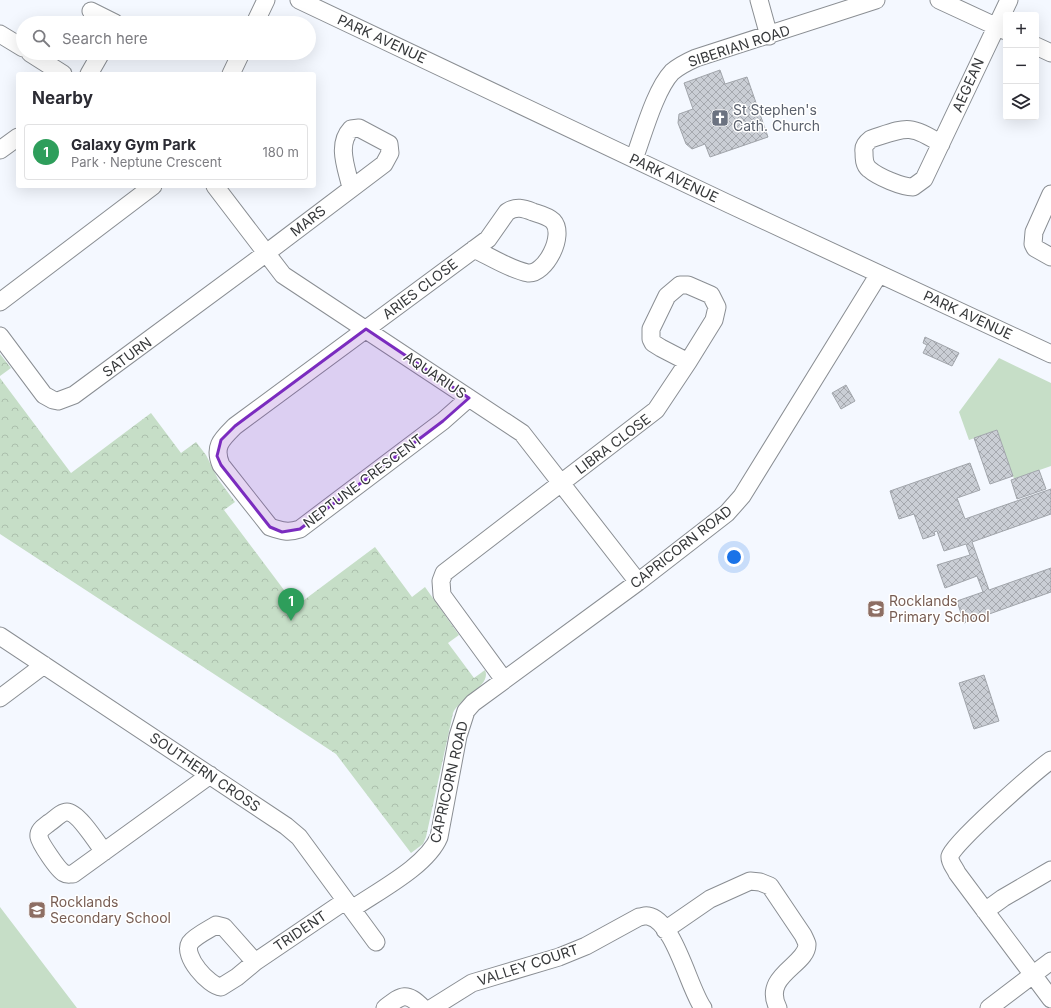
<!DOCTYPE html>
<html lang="en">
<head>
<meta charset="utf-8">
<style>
	:root { --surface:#fff; --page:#f2f2f3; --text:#2b2b33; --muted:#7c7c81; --line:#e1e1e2; --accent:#2563eb }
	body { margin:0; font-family:Inter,sans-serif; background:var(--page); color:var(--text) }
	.controls { position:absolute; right:12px; top:12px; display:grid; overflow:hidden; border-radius:4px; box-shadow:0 4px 16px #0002 }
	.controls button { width:36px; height:36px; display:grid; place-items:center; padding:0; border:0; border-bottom:1px solid var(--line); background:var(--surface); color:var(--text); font:20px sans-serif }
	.you { position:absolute; left:734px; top:557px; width:14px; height:14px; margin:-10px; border:3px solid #fff; border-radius:50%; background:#1a73e8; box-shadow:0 0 0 6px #1a73e833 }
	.badge { display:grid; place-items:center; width:26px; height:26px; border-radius:50%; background:var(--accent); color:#fff; font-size:13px; font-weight:700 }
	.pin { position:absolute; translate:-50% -33px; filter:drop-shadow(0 1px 2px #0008) }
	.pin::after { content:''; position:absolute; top:21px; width:14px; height:12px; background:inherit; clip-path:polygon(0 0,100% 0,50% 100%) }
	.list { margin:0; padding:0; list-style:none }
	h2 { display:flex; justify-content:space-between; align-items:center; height:52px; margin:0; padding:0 16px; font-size:17px }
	h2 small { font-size:13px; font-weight:400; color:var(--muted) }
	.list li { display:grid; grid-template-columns:26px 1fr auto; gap:12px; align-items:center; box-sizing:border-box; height:56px; margin:0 8px 8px; padding:0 8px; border:1px solid var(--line); border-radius:4px }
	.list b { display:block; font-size:15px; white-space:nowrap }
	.list p { margin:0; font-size:13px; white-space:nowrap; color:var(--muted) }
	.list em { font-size:13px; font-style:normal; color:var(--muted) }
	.icon { flex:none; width:22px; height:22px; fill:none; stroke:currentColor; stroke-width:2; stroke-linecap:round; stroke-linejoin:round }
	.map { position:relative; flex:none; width:1051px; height:1008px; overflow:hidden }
	.search { position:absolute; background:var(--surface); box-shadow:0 4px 16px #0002; left:16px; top:16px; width:300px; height:44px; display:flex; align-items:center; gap:10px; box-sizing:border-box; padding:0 14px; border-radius:22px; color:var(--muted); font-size:15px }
	.panel { position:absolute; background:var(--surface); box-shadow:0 4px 16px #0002; left:16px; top:72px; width:300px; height:116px; border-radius:4px }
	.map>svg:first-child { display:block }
	.green { fill:#c6dec7 }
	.forest { fill:url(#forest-crowns) }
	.building { fill:url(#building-cross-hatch); stroke:#a1a5ab }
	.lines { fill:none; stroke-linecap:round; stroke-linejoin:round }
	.minor-casing { stroke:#8a8e93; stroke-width:19 }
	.minor { stroke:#fff; stroke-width:17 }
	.marked { fill:#7b2cbf; fill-opacity:0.2; stroke:#7b2cbf; stroke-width:3; stroke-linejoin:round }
	.labels { text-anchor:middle; stroke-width:3; stroke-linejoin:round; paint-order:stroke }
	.street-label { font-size:14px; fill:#36383a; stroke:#fff }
	.worship-label { font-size:14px; fill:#5b616d; stroke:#fff; text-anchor:start }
	.education-label { font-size:14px; fill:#785e54; stroke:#fff; text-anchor:start }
</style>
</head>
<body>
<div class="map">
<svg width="1051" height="1008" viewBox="0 0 1051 1008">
	<defs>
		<pattern id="forest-crowns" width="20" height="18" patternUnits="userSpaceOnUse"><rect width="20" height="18" fill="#c6dec7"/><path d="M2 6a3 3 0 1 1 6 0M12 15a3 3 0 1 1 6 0" fill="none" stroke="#abbfac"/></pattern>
		<pattern id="building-cross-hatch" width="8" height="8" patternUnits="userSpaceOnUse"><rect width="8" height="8" fill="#caced5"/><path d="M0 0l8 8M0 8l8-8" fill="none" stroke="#a5a8ae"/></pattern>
	</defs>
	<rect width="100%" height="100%" fill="#f4f8ff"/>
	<path class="green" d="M 999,358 L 1051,383 L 1051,466 L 1014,479 L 997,430 L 969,440 L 959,412 Z
		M 0,907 L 77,1008 L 0,1008 Z"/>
	<path class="forest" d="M 0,354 L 11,368 L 0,376 Z
		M 0,378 L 71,473 L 151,413 L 181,453 L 196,442 L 206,455 L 218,479 L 235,502 L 224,510 L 296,606 L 375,547 L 412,597 L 425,587 L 459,635 L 448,643 L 474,678 L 485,670 C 492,686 460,697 453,713 L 426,837 L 423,844 L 411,853 L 336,754 L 0,534 Z"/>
	<path class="building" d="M 720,70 L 725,84 L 747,77 L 768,137 L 710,157 L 705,144 L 692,149 L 686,144 L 678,123 L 679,114 L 693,109 L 684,83 Z
		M 925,337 L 959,353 L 952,366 L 923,353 L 927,345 L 923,343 Z
		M 846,385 L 855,401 L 841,409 L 832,393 Z
		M 997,430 L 1013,476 L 990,484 L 974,438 Z
		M 970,463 L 980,490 L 957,498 L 965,519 L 1051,489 L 1051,514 L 972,542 L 989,590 L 1051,568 L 1051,592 L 964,623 L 957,601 L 983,592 L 977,576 L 945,588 L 937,565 L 970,555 L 966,544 L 944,551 L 937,531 L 934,532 L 935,535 L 923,539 L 914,514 L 899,519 L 890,491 Z
		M 1039,470 L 1046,489 L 1017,499 L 1011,480 Z
		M 984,675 L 999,721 L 974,729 L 959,683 Z"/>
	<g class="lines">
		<defs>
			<path id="minor" d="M 299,0 L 729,204 L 1051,354
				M 759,0 L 769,36
				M 939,0 L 1006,31
				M 91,11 L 115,23
				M 255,23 L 266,0
				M 0,34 L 23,48
				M 1036,46 L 1051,53
				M 30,53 L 63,74
				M 89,74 L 101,53
				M 231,74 L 241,53
				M 941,144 C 909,123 905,128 871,139 C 866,143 863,146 864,152 C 864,158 864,165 869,169 C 878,177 902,187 913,187 L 924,179 L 1009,0
				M 0,150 L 18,137
				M 634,159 C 643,135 655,90 672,72 C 679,66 687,62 696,58 L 876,0
				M 215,186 L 283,275 L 522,433 L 638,582
				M 1051,194 L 1034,232 L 1033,244 L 1035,248 L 1051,257
				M 0,302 L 153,186
				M 0,336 L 44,395 L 53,400 L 58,401 L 74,395 L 265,254 L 384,164 L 390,153 L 389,144 L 359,128 L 351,129 C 336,145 347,169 351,188
				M 469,398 L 443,421 L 300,529 C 288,533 282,531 270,527 L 221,465 C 213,446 222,439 235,426 L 488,239 L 507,212 C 516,206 523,208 533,212 C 539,214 548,216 553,221 C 566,235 545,275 528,273 C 511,270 489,256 474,249
				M 0,636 L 286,826 L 299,837 L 376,942
				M 504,680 L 442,595 L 441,581 L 444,573 L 656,410 L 688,362 L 714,320 L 717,307 L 711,295 L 688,285 L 680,285 L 667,296 L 651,329 L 651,339 L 653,343 L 661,348 L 688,362
				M 0,698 L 44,665
				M 1051,760 C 1037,770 952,844 950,856 C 949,862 955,868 957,873 L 1051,999
				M 104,852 C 98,844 78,812 67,812 C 61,812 54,820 49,823 C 44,827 38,830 39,837 C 40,843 58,870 64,873 C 67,875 69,874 73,874 L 210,775
				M 352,909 C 378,891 427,866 439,837 L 458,736 L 466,711 L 473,703 L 638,582 L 727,513 L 742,496 L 879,274
				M 985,911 L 1003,898 L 1051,870
				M 665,930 L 710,899 L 750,881 L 760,882 L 770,886 L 803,935 C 804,937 806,941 807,944 C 808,965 761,975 778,1008
				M 255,962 L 224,927 L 216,925 C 208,930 195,936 190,943 C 182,956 209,986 221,987 L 237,977 L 255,962 L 345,901
				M 385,1008 C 402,995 406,991 423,1008
				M 432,1008 L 472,983 L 559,957 L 586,946 L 639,917 C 642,917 645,915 648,916 C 674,920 689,989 703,1008
				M 989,1008 L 1051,961"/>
		</defs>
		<use href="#minor" class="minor-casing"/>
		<use href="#minor" class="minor"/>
	</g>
	<path class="marked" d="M 366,329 L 469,398 L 443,421 L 300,529 L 282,532 L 270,527 L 221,465 L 217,456 L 221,440 L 235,426 Z"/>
	<defs>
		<symbol id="church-square" viewBox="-11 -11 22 22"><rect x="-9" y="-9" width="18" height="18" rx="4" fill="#6b7280" stroke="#fff"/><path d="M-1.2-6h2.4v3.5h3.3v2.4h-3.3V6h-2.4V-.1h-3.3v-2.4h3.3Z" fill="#fff"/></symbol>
		<symbol id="school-square" viewBox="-11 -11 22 22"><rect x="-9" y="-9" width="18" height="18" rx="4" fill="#8d6e63" stroke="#fff"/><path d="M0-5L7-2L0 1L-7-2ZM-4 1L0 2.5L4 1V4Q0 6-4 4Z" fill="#fff"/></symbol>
	</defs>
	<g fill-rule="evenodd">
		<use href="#church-square" x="710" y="108" width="20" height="20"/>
		<use href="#school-square" x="866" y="599" width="20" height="20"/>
		<use href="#school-square" x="27" y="900" width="20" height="20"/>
	</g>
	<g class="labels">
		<g class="street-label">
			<text transform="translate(382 39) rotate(25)" y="5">PARK AVENUE</text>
			<text transform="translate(739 46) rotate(-18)" y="5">SIBERIAN ROAD</text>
			<text transform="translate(968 85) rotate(-66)" y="5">AEGEAN</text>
			<text transform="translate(674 178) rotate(25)" y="5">PARK AVENUE</text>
			<text transform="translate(308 221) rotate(-38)" y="5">MARS</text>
			<text transform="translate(420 289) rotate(-37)" y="5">ARIES CLOSE</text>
			<text transform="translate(968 315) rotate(25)" y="5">PARK AVENUE</text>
			<text transform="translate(127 357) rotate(-36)" y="5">SATURN</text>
			<text transform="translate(435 375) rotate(34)" y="5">AQUARIUS</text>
			<text transform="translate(613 444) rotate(-37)" y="5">LIBRA CLOSE</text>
			<text transform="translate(363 481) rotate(-37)" y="5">NEPTUNE CRESCENT</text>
			<text transform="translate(681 547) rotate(-38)" y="5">CAPRICORN ROAD</text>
			<text transform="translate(205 772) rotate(34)" y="5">SOUTHERN CROSS</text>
			<text transform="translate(449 782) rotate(-77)" y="5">CAPRICORN ROAD</text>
			<text transform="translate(300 931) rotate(-34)" y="5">TRIDENT</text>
			<text transform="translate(528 965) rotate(-18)" y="5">VALLEY COURT</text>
		</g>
		<g class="worship-label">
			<text x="733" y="115">St Stephen's<tspan x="733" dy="16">Cath. Church</tspan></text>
		</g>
		<g class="education-label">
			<text x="889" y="606">Rocklands<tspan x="889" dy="16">Primary School</tspan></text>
			<text x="50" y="907">Rocklands<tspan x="50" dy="16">Secondary School</tspan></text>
		</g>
	</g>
</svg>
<div class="controls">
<button>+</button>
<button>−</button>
<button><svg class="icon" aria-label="layers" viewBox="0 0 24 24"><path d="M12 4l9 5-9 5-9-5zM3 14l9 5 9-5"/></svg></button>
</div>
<div class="you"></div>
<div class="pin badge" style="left:291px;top:621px;background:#2e9e5b">1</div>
<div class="search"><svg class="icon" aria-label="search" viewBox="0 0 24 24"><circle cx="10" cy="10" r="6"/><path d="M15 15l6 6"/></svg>Search here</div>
<section class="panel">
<h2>Nearby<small></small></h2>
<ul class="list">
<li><span class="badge" style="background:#2e9e5b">1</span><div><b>Galaxy Gym Park</b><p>Park · Neptune Crescent</p></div><em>180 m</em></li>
</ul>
</section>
</div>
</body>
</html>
